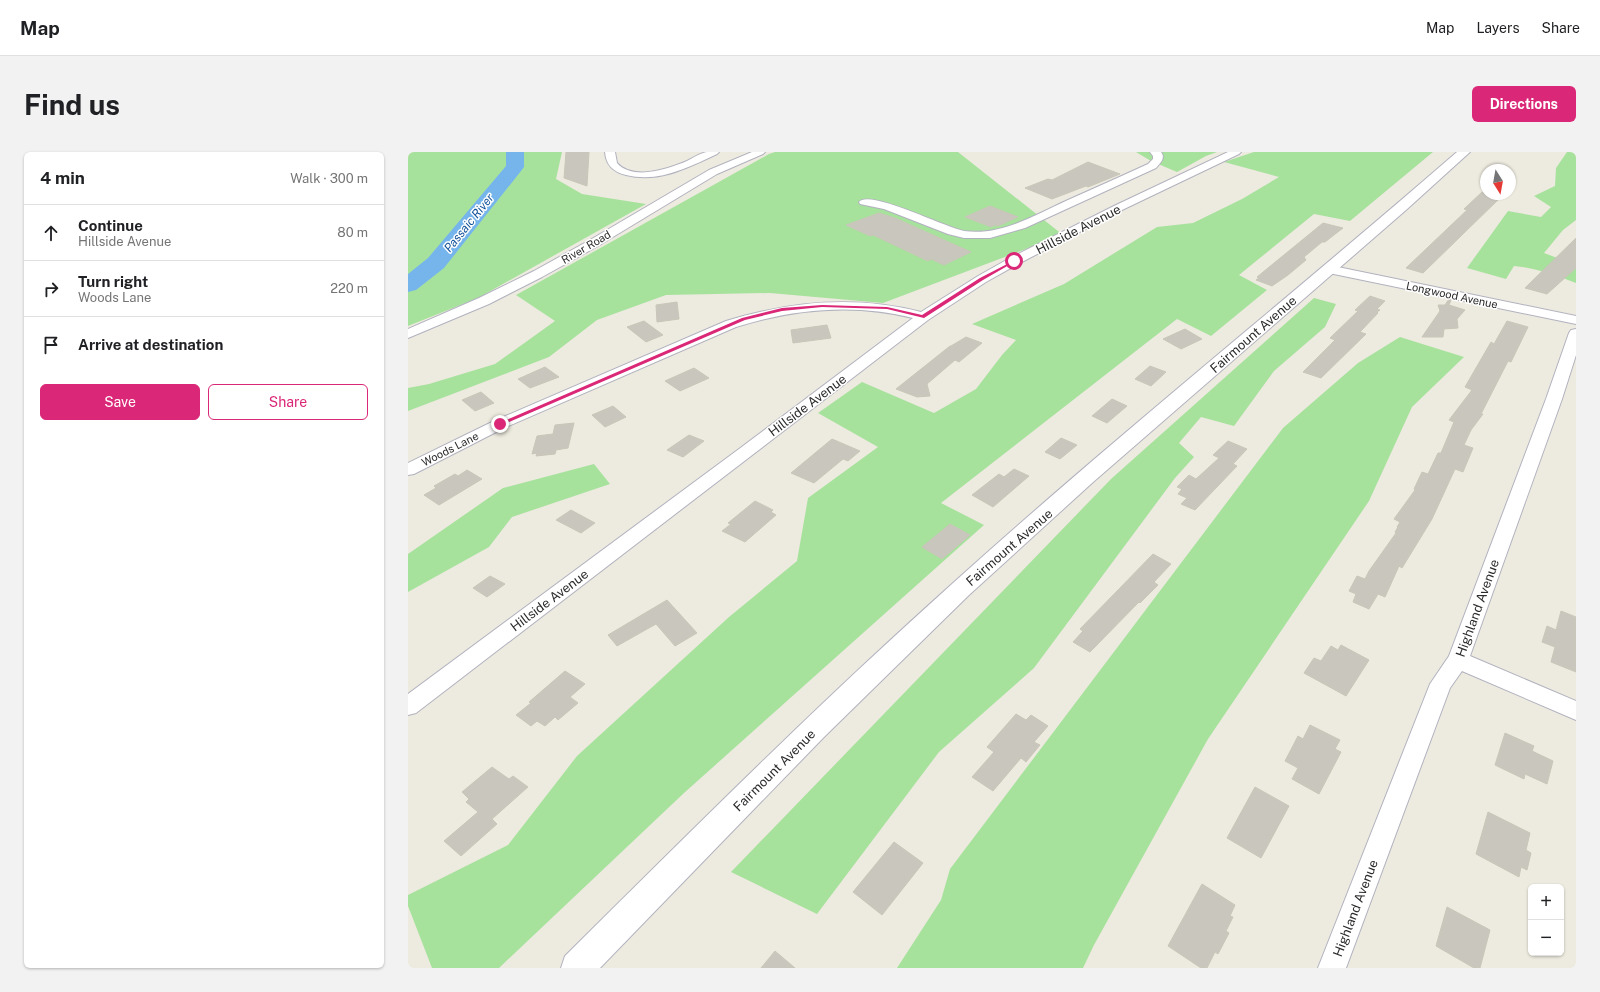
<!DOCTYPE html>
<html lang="en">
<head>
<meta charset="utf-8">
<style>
	:root { --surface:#fff; --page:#f2f2f2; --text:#202124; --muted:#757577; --line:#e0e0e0; --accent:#db2777 }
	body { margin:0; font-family:"Public Sans",sans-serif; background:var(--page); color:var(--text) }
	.controls { position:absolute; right:12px; bottom:12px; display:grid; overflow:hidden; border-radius:6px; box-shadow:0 1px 3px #0004 }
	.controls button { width:36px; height:36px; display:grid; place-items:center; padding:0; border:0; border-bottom:1px solid var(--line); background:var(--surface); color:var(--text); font:20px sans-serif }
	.compass { position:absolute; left:1072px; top:12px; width:36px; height:36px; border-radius:50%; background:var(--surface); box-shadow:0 1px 3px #0004; rotate:169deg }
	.stop { position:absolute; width:12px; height:12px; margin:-9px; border:3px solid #db2777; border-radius:50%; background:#fff }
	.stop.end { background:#db2777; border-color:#fff; box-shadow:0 1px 4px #0008 }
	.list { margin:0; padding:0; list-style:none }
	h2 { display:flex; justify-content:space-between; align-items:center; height:52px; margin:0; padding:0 16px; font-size:17px }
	h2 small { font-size:13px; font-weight:400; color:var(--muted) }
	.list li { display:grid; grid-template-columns:26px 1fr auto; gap:12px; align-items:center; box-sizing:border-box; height:56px; padding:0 16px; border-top:1px solid var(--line) }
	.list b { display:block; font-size:15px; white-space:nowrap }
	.list p { margin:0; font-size:13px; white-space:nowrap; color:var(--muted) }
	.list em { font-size:13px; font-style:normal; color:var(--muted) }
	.actions { display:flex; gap:8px; padding:12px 16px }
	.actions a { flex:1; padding:9px 0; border:1px solid var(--accent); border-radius:6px; text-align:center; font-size:14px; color:var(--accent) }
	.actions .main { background:var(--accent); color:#fff }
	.icon { flex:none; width:22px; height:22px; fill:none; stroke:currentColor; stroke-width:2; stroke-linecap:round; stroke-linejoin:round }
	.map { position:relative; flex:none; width:1168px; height:816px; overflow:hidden; border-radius:6px }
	header { display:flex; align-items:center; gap:24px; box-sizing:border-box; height:56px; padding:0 20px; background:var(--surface); border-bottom:1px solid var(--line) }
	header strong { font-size:19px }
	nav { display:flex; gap:22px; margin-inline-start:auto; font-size:14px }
	.intro { display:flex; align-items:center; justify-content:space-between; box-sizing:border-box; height:96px; padding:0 24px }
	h1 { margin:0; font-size:28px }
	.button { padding:10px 18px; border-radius:6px; background:var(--accent); color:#fff; font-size:14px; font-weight:700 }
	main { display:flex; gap:24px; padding:0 24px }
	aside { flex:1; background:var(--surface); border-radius:6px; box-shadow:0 1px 3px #0004 }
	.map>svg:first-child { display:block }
	.green { fill:#a7e29d }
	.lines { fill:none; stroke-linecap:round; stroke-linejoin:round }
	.river { fill:#75b5ec; fill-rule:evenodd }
	.building { fill:#c9c6be; stroke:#c9c6b8 }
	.minor-casing { stroke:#b2b2bf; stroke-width:2 }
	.secondary-casing { stroke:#b2b2bf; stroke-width:2 }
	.minor { fill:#fff; fill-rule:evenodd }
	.secondary { fill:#fff; fill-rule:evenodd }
	.route { fill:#db2777 }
	.labels { text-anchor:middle; stroke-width:3; stroke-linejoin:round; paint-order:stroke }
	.far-street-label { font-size:11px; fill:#2c2c2c; stroke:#fff }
	.far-water-label { font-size:12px; font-style:italic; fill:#11519a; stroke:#fff }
	.street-label { font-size:13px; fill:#2c2c2c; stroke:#fff }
</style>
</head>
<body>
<header>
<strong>Map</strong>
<nav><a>Map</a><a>Layers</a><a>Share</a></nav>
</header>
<div class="intro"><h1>Find us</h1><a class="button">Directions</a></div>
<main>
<aside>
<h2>4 min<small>Walk · 300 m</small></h2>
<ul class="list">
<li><svg class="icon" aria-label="ahead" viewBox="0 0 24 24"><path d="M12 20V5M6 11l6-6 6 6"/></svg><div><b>Continue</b><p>Hillside Avenue</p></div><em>80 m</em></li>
<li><svg class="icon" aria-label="right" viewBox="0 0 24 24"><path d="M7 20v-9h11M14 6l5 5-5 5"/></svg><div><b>Turn right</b><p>Woods Lane</p></div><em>220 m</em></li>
<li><svg class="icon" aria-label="arrive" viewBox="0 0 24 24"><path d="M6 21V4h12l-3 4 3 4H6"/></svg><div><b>Arrive at destination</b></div></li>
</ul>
<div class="actions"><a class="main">Save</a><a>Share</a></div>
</aside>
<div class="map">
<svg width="1168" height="816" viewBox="0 0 1168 816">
	<rect width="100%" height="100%" fill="#edeadf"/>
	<path class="green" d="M 0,0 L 154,0 L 148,27 L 174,42 L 238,52 L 70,146 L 0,174 Z
		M 367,0 L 550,0 L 655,83 L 475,151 L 362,141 L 258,143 L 189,168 L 141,205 L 0,259 L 0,236 L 21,232 L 87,212 L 147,169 L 108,143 L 361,2 Z
		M 728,0 L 809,0 L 798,4 L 769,20 L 743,9 Z
		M 846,0 L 1025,0 L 942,69 L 906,62 L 831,123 L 859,138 L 803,184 L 769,167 L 533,351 L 576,373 L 276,641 L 91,816 L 24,816 L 0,754 L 0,743 L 100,693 L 169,604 L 321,465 L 389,409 L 400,346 L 470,295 L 410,261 L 454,230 L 526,261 L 568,237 L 594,203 L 608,188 L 564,172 L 656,132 L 749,75 L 785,71 L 834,47 L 871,25 L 816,10 Z
		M 1159,0 L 1168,0 L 1168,68 L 1155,78 L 1136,101 L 1168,113 L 1168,131 C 1147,123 1128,116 1106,114 L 1098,127 L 1059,116 L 1100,59 L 1133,65 L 1143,55 L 1126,44 L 1147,34 L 1148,16 Z
		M 906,146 L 928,152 L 917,175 L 866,219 L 826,274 L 793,265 L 771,291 L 786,305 L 767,326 L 626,516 L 531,600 L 409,762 L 323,720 L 703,327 Z
		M 992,185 L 1056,205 L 1004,255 L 961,349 L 800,587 L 686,793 L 675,816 L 489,816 L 533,748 L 542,717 L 875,276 L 950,211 Z
		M 186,312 L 202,332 L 104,365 L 81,395 L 0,440 L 0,402 L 95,336 Z"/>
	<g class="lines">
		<path class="river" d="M 98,0 L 116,0 L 116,15 L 113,19 L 36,116 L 8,138 L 0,140 L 0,122 L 20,106 L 98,14 Z"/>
	</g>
	<path class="building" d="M 158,0 L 181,0 L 179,34 L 156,26 Z
		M 680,10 L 712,22 L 680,35 L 678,34 L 644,47 L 617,36 L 640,27 L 644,28 Z
		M 1074,40 L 1093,45 L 1015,121 L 998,116 L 1059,58 L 1056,57 Z
		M 582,54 L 610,65 L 590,74 L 587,73 L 583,75 L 557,65 Z
		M 471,61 L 487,66 L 563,100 L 536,113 L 523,107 L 520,109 L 465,83 L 462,84 L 438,73 Z
		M 915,71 L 935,76 L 917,90 L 914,90 L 896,105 L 898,108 L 880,123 L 864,134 L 848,128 L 851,126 L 849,125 Z
		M 1168,86 L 1168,116 L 1139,142 L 1117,136 Z
		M 962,144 L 977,149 L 969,157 L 972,158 L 969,160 L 970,161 L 952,180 L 958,182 L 913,226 L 895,220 L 927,188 L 922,186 L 950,159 L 947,158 Z
		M 1041,147 L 1043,148 L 1041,153 L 1057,158 L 1049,167 L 1050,176 L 1036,177 L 1035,185 L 1014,185 L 1032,159 L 1030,153 L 1037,153 Z
		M 269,150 L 271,167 L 249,170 L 248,153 Z
		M 236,169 L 255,183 L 238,190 L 219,175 Z
		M 1099,169 L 1120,175 L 1103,210 L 1100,209 L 1098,213 L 1073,262 L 1075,262 L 1063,278 L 1056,293 L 1065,296 L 1055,320 L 1047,317 L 1024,367 L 994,416 L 991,414 L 977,445 L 970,442 L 961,457 L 945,450 L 948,442 L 941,439 L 949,424 L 957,427 L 961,419 L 988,381 L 987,380 L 990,375 L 989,375 L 992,370 L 986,367 L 1007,338 L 1006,337 L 1014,320 L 1020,322 L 1030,301 L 1033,301 L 1046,270 L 1041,268 L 1064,238 L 1057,235 L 1083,190 L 1086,192 Z
		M 419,173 L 423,186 L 385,191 L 383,178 Z
		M 777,177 L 794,187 L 773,197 L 755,187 Z
		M 558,185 L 574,191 L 551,210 L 547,208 L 519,232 L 522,244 L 509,245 L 488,237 L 542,194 L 543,194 Z
		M 742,214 L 758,220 L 743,234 L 727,227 Z
		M 137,215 L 151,225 L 122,236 L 110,227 Z
		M 286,216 L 301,226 L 272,239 L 257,229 Z
		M 73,240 L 86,251 L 67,259 L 54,248 Z
		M 704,247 L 719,254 L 699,271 L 684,264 Z
		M 205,254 L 218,265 L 197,275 L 184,263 Z
		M 166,271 L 160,296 L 148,298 L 147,302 L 128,304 L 129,301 L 124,302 L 129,284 L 145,282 L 147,273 Z
		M 281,283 L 296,289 L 275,305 L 259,298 Z
		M 653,286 L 669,293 L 652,307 L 637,300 Z
		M 424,287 L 452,299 L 440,309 L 435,307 L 406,331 L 383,321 Z
		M 820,289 L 839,297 L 825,312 L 829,314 L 787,358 L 773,352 L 779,346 L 770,342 L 774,337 L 769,335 L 781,323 L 788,327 L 811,306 L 805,303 Z
		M 606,317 L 621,324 L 585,355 L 564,343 L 591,322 L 596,325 Z
		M 59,318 L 74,327 L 31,353 L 16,343 L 28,336 L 26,334 L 47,322 L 50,324 Z
		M 347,349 L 365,358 L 363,360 L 368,363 L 337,390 L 314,379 L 323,372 L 320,371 Z
		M 163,358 L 187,371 L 173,381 L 148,368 Z
		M 542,372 L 562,383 L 534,407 L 514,395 Z
		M 745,402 L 763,412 L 746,430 L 750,433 L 732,451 L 731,450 L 682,500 L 665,490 L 675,479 L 672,477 Z
		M 82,424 L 97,432 L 79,445 L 65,436 Z
		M 259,448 L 289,481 L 267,494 L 248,472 L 209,494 L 200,483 Z
		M 1153,459 L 1168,465 L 1168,520 L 1143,510 L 1147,495 L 1134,490 L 1139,474 L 1148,478 Z
		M 933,493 L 961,508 L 938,544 L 896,521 L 906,506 L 913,509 L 923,494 L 930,498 Z
		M 157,519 L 177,532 L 162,545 L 170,551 L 150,568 L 147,565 L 137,574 L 129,569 L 123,574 L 108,563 L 123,551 L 121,550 Z
		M 608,562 L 618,568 L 623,563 L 640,574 L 626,590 L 632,593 L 618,610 L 613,606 L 585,639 L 564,625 L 586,600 L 579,595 Z
		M 902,573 L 932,588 L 927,597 L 933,600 L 911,642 L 884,627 L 890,616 L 877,609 L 890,584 L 895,587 Z
		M 1097,581 L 1126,594 L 1124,599 L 1145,609 L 1139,632 L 1117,622 L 1116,627 L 1087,613 Z
		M 84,615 L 101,627 L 105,624 L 120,635 L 84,667 L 89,672 L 53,704 L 36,689 L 70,660 L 58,650 L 61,647 L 54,640 Z
		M 847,635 L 881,654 L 853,706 L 819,686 Z
		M 1080,660 L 1122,681 L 1118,698 L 1123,701 L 1119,718 L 1113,715 L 1111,725 L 1068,702 Z
		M 486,690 L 515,711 L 474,763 L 445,740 Z
		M 794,732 L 827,753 L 822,764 L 825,765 L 818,779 L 821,781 L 810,802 L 807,800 L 799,816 L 793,816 L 760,794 Z
		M 1039,755 L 1082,778 L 1072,816 L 1066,816 L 1028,794 Z
		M 367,799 L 387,816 L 353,816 Z"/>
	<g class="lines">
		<defs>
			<path id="minor" d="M 197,0 L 207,0 L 209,11 C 225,29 260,17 279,9 C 285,6 292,1 299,0 C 302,0 307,0 311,0 L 309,2 C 279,16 251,31 218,23 C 205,20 198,13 197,0 Z
				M 344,0 L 357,0 L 355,2 L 309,22 L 190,94 L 134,125 L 81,152 L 0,186 L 0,177 L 71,146 L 126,119 L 182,88 L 301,18 Z
				M 742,0 L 753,0 C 758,6 752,11 748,16 L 617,76 L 582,86 L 556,86 L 540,82 L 476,57 L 452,52 L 451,50 C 461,37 538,76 556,79 C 594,84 627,63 660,48 C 687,36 714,24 740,12 L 745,7 L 745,4 Z
				M 820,0 L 833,0 L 831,2 L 714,58 L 610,112 L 578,130 L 520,168 L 8,561 L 0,563 L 0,542 L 331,297 L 505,166 C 446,151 385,157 328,175 L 98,275 L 6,322 L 0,323 L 0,311 L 86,269 L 318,169 C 383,149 447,143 513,160 L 570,124 L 602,106 L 706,54 Z
				M 920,113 L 1168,164 L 1168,172 L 916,120 L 914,117 L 916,114 Z
				M 1168,177 L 1168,203 L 1154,247 L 1062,504 L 1168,549 L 1168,568 L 1054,519 L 1042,536 L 938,816 L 910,816 L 1022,532 L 1041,504 L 1138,247 L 1161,181 L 1163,178 Z"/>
			<path id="secondary" d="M 1049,0 L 1062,0 L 998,58 L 684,331 L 561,443 L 416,585 L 192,816 L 153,816 L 157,804 C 284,678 411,551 544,432 C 709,283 882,145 1049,0 Z"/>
		</defs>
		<use href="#minor" class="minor-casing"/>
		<use href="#secondary" class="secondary-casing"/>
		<use href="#minor" class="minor"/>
		<use href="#secondary" class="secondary"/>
	</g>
	<path class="route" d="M 605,109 L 608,109 L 575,128 L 516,166 L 479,157 L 414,155 L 374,159 L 337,168 L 94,273 L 89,272 L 334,166 L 374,156 L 414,153 L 479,155 L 514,163 L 572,126 Z"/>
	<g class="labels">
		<g class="far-street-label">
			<text transform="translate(178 95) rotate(-30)" y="4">River Road</text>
			<text transform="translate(1044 143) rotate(12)" y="4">Longwood Avenue</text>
			<text transform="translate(42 297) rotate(-27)" y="4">Woods Lane</text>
		</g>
		<g class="far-water-label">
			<text transform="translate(61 71) rotate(-51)" y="4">Passaic River</text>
		</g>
		<g class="street-label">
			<text transform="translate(670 77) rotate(-27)" y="5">Hillside Avenue</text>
			<text transform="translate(845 182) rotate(-41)" y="5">Fairmount Avenue</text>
			<text transform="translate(399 253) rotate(-37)" y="5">Hillside Avenue</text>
			<text transform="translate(601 395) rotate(-41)" y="5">Fairmount Avenue</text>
			<text transform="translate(141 448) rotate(-37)" y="5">Hillside Avenue</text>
			<text transform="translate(1069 456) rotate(-70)" y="5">Highland Avenue</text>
			<text transform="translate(366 618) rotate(-45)" y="5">Fairmount Avenue</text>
			<text transform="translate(947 756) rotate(-69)" y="5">Highland Avenue</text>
		</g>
	</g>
</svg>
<div class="controls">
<button>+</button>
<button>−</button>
</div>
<svg class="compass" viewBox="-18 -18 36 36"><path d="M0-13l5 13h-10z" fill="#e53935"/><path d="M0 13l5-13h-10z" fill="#757577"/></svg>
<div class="stop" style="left:606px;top:109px"></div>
<div class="stop end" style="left:92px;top:272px"></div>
</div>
</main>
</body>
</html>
